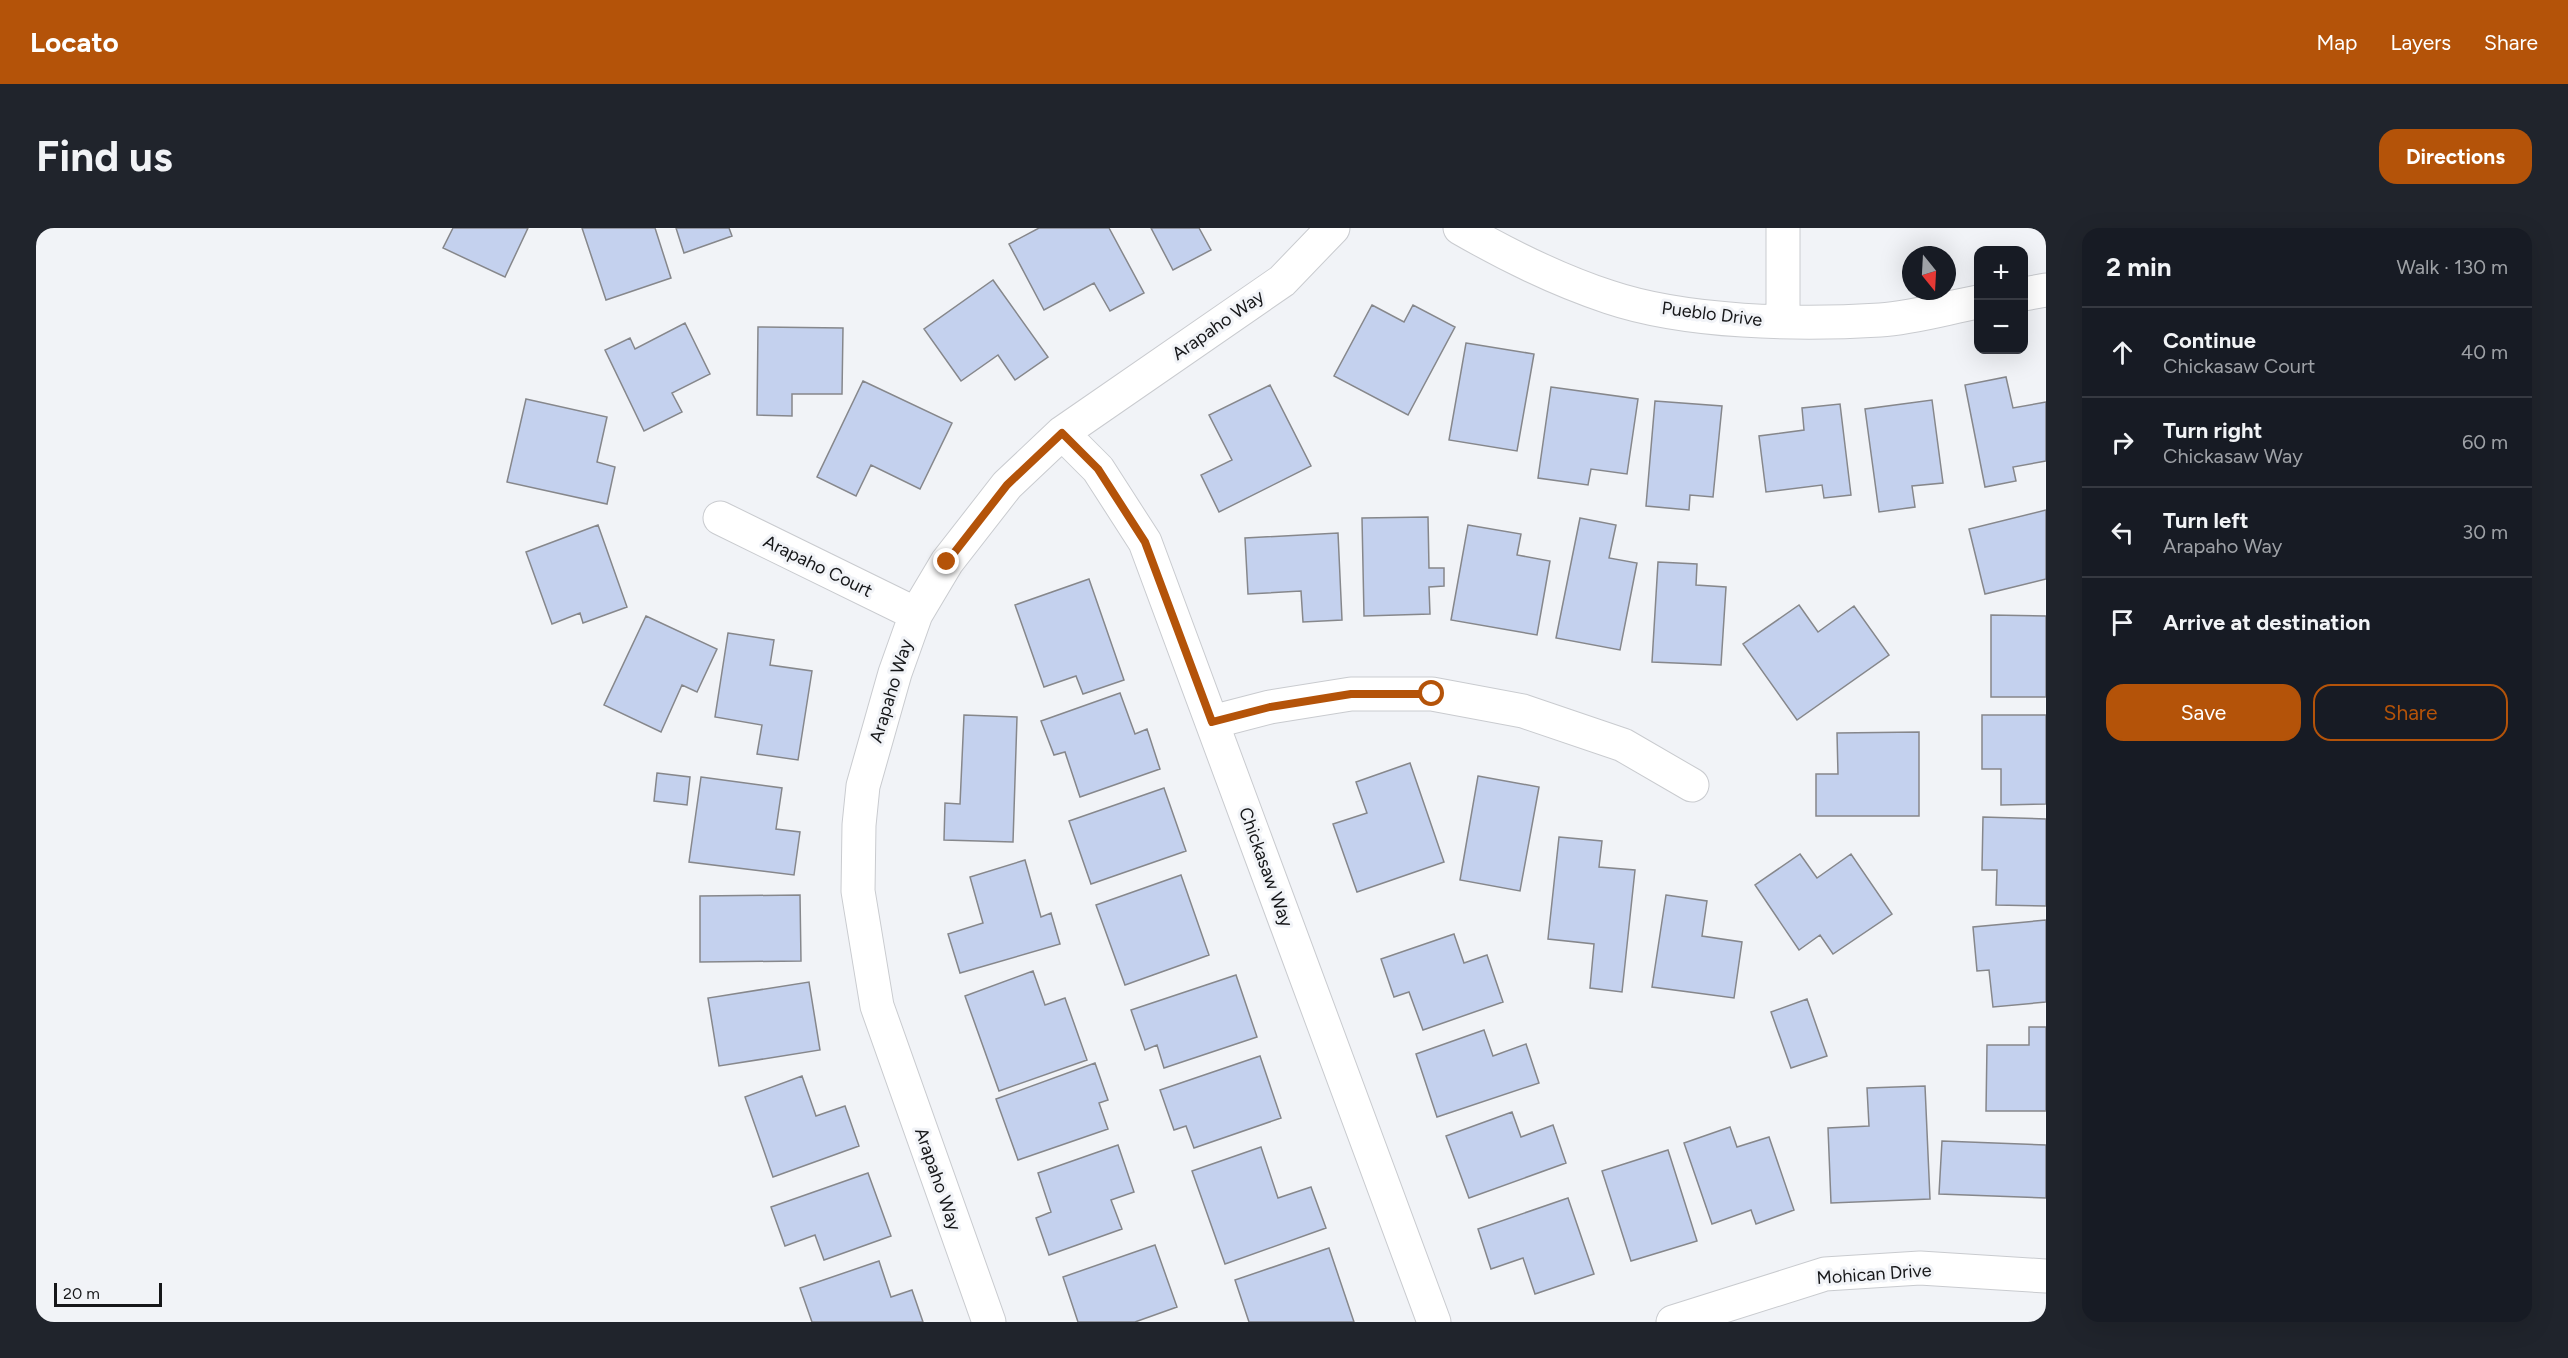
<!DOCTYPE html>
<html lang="en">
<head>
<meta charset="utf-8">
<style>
	:root { --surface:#171b24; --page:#20242c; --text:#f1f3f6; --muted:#9ea1a6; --line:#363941; --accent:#b45309 }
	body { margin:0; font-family:Figtree,sans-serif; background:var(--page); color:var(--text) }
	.controls { position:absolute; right:18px; top:18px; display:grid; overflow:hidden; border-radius:12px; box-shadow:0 6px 24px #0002 }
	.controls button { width:54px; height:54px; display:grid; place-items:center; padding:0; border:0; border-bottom:2px solid var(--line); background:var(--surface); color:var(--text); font:30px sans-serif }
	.compass { position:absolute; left:1866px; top:18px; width:54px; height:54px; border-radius:50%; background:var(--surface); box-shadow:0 6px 24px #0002; rotate:162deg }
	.scale { position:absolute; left:18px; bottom:15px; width:108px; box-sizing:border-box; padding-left:6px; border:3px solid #161719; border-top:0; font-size:16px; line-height:21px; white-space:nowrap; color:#161719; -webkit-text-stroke:4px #f1f3f7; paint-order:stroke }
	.stop { position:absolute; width:18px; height:18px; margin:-14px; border:4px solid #b45309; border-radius:50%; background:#fff }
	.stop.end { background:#b45309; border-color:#fff; box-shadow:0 2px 6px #0008 }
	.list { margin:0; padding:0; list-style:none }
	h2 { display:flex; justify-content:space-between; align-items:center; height:78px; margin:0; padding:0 24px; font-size:26px }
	h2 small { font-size:20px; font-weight:400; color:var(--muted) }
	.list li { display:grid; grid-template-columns:39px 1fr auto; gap:18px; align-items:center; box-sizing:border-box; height:90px; padding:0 24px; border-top:2px solid var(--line) }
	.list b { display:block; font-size:22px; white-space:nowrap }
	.list p { margin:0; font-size:20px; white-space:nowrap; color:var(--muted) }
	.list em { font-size:20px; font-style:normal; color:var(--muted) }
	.actions { display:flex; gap:12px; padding:18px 24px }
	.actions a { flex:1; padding:14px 0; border:2px solid var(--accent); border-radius:18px; text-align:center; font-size:21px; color:var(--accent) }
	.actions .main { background:var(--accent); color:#fff }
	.icon { flex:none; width:33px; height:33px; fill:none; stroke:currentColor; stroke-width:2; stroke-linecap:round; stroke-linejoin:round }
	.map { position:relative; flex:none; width:2010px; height:1094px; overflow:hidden; border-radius:18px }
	header { display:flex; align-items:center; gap:36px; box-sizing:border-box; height:84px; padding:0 30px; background:var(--accent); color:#fff }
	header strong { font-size:28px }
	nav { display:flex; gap:33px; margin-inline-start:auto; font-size:21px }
	.intro { display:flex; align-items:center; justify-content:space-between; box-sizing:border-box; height:144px; padding:0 36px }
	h1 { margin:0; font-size:42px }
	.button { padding:15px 27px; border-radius:18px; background:var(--accent); color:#fff; font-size:21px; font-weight:700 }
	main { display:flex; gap:36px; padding:0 36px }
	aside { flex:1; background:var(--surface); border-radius:18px; box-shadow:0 6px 24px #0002 }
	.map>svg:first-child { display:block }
	.building { fill:#c4d1ee; stroke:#86878b; stroke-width:1.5 }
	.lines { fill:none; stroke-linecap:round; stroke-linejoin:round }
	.minor-casing { stroke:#c9cbcf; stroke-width:35 }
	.minor { stroke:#fff; stroke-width:33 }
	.route { stroke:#b45309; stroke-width:8 }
	.labels { text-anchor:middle; stroke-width:6; stroke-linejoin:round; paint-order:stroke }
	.street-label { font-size:18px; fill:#161719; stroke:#f1f3f7 }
</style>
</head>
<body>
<header>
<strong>Locato</strong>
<nav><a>Map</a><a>Layers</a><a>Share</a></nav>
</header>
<div class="intro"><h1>Find us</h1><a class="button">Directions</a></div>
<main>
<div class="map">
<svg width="2010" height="1094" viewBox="0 0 2010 1094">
	<rect width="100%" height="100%" fill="#f1f3f7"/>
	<path class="building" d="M 417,0 L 492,0 L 469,49 L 407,20 Z
		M 546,0 L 619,0 L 635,50 L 570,72 Z
		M 640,0 L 693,0 L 696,8 L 648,25 Z
		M 1003,0 L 1073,0 L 1108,65 L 1074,83 L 1058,55 L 1008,82 L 973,16 Z
		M 1115,0 L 1163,0 L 1175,22 L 1137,42 Z
		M 957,52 L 1012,129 L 979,152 L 962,127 L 925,153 L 888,101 Z
		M 1336,77 L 1368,94 L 1377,77 L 1419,99 L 1372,187 L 1298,148 Z
		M 649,95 L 674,146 L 636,165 L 646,184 L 608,203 L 569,122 L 594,110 L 599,121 Z
		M 722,99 L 807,100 L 806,166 L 756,166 L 756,188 L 721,187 Z
		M 1430,115 L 1498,126 L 1481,223 L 1413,212 Z
		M 1970,149 L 1977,180 L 2010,174 L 2010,233 L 1977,239 L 1980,253 L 1949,259 L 1929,157 Z
		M 827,153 L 916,195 L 884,261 L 835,237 L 820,268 L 781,249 Z
		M 1234,157 L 1275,238 L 1183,284 L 1165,247 L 1196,232 L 1173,187 Z
		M 1515,159 L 1602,171 L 1591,246 L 1555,241 L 1552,257 L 1502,250 Z
		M 490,171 L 571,189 L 561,234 L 579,239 L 571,276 L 471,254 Z
		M 1896,172 L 1907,255 L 1876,258 L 1879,279 L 1843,284 L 1829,181 Z
		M 1619,173 L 1686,178 L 1677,269 L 1654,267 L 1653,282 L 1610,278 Z
		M 1804,176 L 1815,267 L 1788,270 L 1786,257 L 1730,264 L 1723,208 L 1768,202 L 1766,180 Z
		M 2010,282 L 2010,351 L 1949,366 L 1933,301 Z
		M 1392,289 L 1393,340 L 1408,340 L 1408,358 L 1393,359 L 1394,386 L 1328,388 L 1326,290 Z
		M 1544,290 L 1580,297 L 1573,330 L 1601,335 L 1584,422 L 1520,410 Z
		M 562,297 L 591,379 L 547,395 L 544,385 L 516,396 L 490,324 Z
		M 1432,297 L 1485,306 L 1481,327 L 1514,333 L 1501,407 L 1415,392 Z
		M 1302,305 L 1306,392 L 1267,394 L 1265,363 L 1212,366 L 1209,310 Z
		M 1622,334 L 1661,336 L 1660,357 L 1690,359 L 1685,437 L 1616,434 Z
		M 1053,351 L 1088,452 L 1047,466 L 1040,448 L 1008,459 L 979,377 Z
		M 1763,377 L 1782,404 L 1818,378 L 1853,427 L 1761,492 L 1707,416 Z
		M 1955,387 L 2010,388 L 2010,469 L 1955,469 Z
		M 610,388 L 681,421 L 661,464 L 646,457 L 625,504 L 568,477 Z
		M 692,405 L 738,412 L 734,437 L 776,443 L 762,532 L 721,526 L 726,497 L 679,489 Z
		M 1084,465 L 1099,506 L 1111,501 L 1124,541 L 1044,569 L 1029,524 L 1018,527 L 1005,493 Z
		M 928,487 L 981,489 L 977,614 L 908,612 L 909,575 L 924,576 Z
		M 1946,487 L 2010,487 L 2010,576 L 1965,577 L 1965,541 L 1946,541 Z
		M 1883,504 L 1883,588 L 1780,588 L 1780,546 L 1802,546 L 1801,505 Z
		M 1374,535 L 1408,634 L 1321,664 L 1297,596 L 1331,585 L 1320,554 Z
		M 621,545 L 654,549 L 651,577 L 618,573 Z
		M 1442,548 L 1503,559 L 1484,663 L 1424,652 Z
		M 665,549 L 746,560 L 740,601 L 764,604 L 758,647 L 653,634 Z
		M 1128,560 L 1150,623 L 1055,656 L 1033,593 Z
		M 1947,589 L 2010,591 L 2010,678 L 1960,677 L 1961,642 L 1946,642 Z
		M 1523,609 L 1566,613 L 1563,639 L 1599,642 L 1586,764 L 1554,760 L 1558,716 L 1512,711 Z
		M 1764,626 L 1781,650 L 1815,626 L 1856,686 L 1797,726 L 1784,707 L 1763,722 L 1719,657 Z
		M 989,632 L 1005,689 L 1015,685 L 1024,716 L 924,745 L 912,706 L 947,695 L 934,649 Z
		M 1145,647 L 1173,727 L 1089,757 L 1060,677 Z
		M 764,667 L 765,733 L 664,734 L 664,668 Z
		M 1630,667 L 1671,673 L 1666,708 L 1706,714 L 1698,770 L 1616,759 Z
		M 2010,692 L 2010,774 L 1957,779 L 1953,742 L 1941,743 L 1937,699 Z
		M 1418,706 L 1428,735 L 1451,727 L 1467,774 L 1387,802 L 1373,764 L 1358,769 L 1345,731 Z
		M 997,743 L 1009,777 L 1029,770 L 1051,832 L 963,863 L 929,768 Z
		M 1200,747 L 1221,809 L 1128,840 L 1121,817 L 1109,822 L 1095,782 Z
		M 773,754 L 784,822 L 683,838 L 672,770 Z
		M 1771,771 L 1791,828 L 1755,840 L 1735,784 Z
		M 1993,799 L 2010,799 L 2010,883 L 1950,883 L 1951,817 L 1993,817 Z
		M 1448,802 L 1457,828 L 1490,816 L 1503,855 L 1401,889 L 1380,826 Z
		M 1224,828 L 1245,890 L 1158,920 L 1150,898 L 1138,902 L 1124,862 Z
		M 1059,835 L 1072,872 L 1063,875 L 1072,901 L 982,932 L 960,871 Z
		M 766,848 L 780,888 L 809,878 L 823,918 L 737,949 L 709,869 Z
		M 1889,858 L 1894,971 L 1795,975 L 1792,900 L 1833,898 L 1831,860 Z
		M 1476,884 L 1485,909 L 1517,897 L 1530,935 L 1433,970 L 1410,908 Z
		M 1694,899 L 1701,919 L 1733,909 L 1758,982 L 1720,996 L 1715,982 L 1676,996 L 1648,915 Z
		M 1906,913 L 2010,917 L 2010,970 L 1903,966 Z
		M 1082,917 L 1098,964 L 1075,972 L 1086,1001 L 1013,1027 L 1000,990 L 1015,984 L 1002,945 Z
		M 1225,919 L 1242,970 L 1275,959 L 1290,1000 L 1189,1036 L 1156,943 Z
		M 1632,922 L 1661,1013 L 1595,1033 L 1566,943 Z
		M 832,945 L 855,1008 L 788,1032 L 779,1007 L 749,1018 L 735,979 Z
		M 1532,970 L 1558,1046 L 1499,1066 L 1487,1030 L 1455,1041 L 1442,1001 Z
		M 1119,1017 L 1141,1079 L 1099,1094 L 1042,1094 L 1027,1049 Z
		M 1293,1020 L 1318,1094 L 1213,1094 L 1199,1052 Z
		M 843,1033 L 855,1069 L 876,1062 L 887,1094 L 776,1094 L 764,1060 Z"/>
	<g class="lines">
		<defs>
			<path id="minor" d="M 1424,0 C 1471,27 1521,52 1573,69 C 1650,95 1763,97 1844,92 C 1877,90 1910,80 1942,74
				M 1747,0 L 1747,94
				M 1988,66 L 2010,62
				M 1026,205 L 1062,241 L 1109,314 L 1398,1094
				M 684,290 L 880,386
				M 1176,494 L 1234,479 L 1315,466 L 1396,466 L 1487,483 L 1587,517 L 1656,557
				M 953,1094 L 841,778 L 822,663 L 823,597 L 827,558 L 859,445 L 880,386 L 911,334 L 971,257 L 1026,205 L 1246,53 L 1297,0
				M 1637,1094 L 1789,1046 L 1884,1040 L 2010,1048"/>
		</defs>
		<use href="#minor" class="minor-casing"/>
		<use href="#minor" class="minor"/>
	</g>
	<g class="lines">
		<path class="route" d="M 911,334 L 971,257 L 1026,205 L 1062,241 L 1109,314 L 1176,494 L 1234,479 L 1315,466 L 1396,466"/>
	</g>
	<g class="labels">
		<g class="street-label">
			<text transform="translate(1676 86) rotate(7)" y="6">Pueblo Drive</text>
			<text transform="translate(1182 97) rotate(-35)" y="6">Arapaho Way</text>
			<text transform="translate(782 338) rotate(26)" y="6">Arapaho Court</text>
			<text transform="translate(855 463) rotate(-73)" y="6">Arapaho Way</text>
			<text transform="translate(1230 639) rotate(70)" y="6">Chickasaw Way</text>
			<text transform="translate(902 951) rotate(71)" y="6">Arapaho Way</text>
			<text transform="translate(1838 1046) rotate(-4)" y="6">Mohican Drive</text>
		</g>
	</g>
</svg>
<div class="controls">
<button>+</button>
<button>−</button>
</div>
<svg class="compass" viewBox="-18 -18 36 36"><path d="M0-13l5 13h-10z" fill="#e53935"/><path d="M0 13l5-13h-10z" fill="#9ea1a6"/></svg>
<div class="scale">20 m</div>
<div class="stop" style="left:1396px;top:466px"></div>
<div class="stop end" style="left:911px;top:334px"></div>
</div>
<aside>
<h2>2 min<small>Walk · 130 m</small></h2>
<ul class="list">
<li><svg class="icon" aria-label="ahead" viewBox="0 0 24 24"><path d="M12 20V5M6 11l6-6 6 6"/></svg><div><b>Continue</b><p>Chickasaw Court</p></div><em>40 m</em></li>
<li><svg class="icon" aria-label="right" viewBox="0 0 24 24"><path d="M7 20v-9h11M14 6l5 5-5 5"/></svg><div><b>Turn right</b><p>Chickasaw Way</p></div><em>60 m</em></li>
<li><svg class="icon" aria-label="left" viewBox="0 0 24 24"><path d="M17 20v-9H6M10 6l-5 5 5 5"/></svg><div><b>Turn left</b><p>Arapaho Way</p></div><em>30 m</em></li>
<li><svg class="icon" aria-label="arrive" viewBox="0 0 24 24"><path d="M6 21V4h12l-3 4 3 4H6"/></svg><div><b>Arrive at destination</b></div></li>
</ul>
<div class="actions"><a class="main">Save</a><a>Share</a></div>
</aside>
</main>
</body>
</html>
